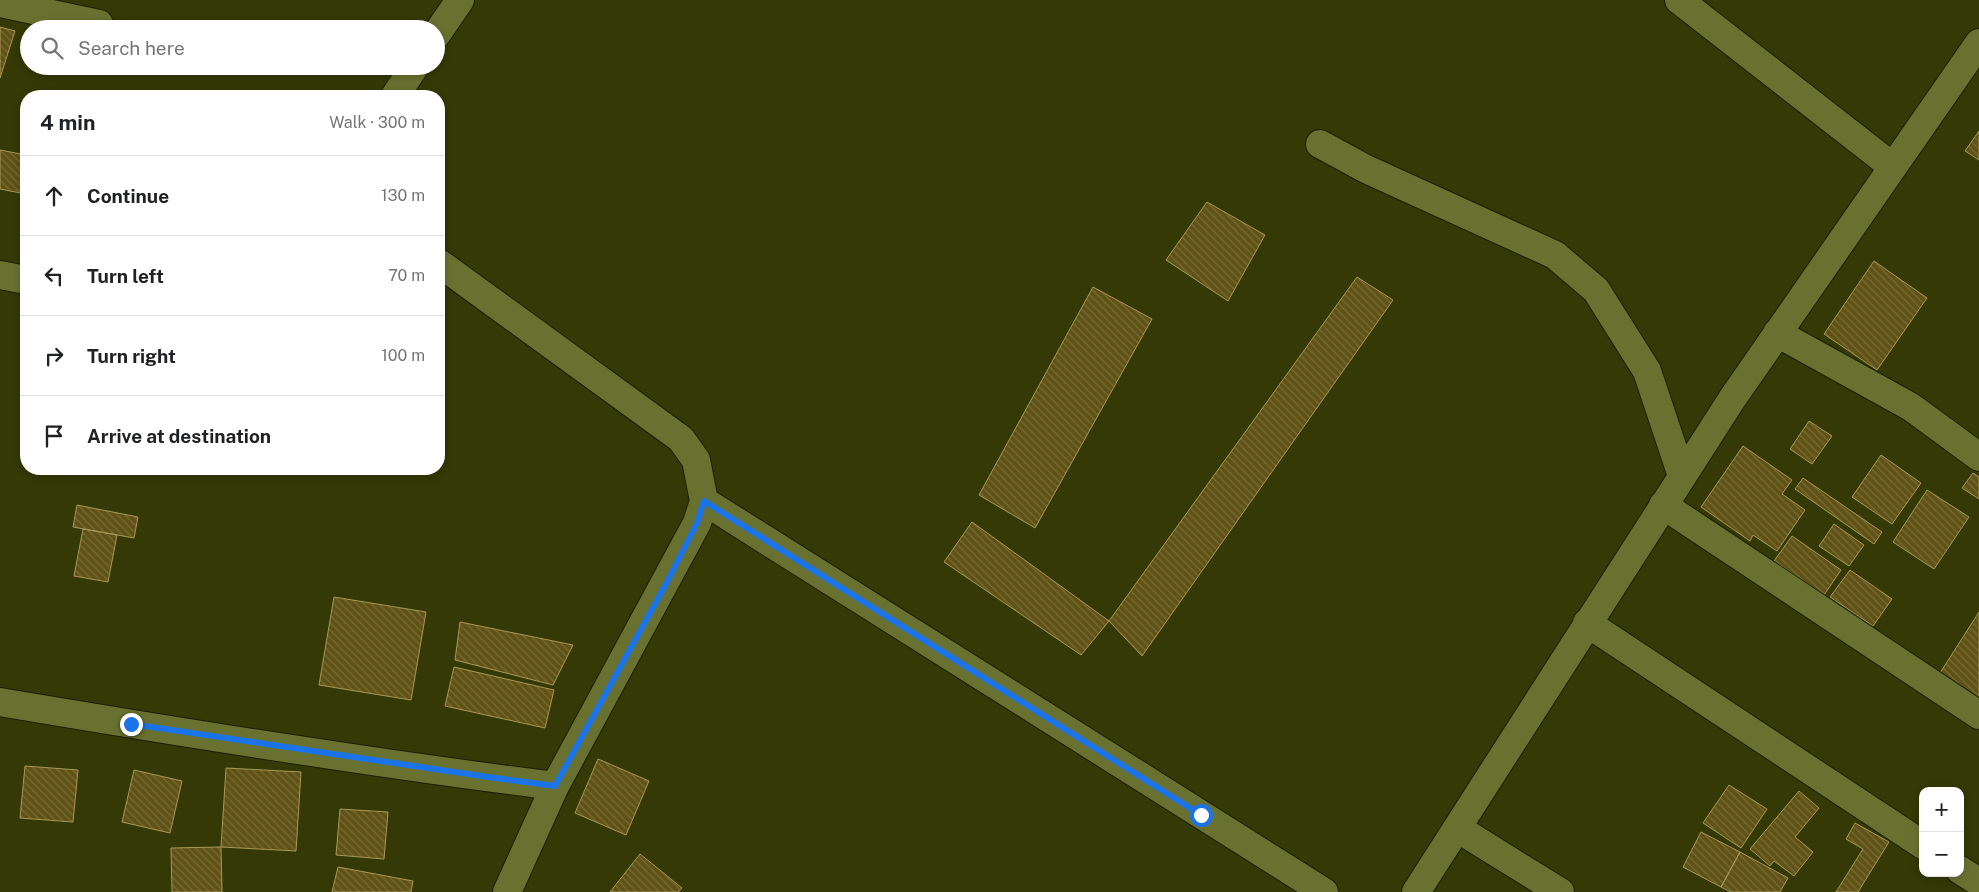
<!DOCTYPE html>
<html lang="en">
<head>
<meta charset="utf-8">
<style>
	:root { --surface:#fff; --page:#f2f2f2; --text:#202124; --muted:#757577; --line:#e0e0e0 }
	body { margin:0; font-family:"Public Sans",sans-serif; background:var(--page); color:var(--text) }
	.controls { position:absolute; right:15px; bottom:15px; display:grid; overflow:hidden; border-radius:10px; box-shadow:0 2px 8px #0003 }
	.controls button { width:45px; height:45px; display:grid; place-items:center; padding:0; border:0; border-bottom:1px solid var(--line); background:var(--surface); color:var(--text); font:25px sans-serif }
	.stop { position:absolute; width:15px; height:15px; margin:-11px; border:4px solid #1a73e8; border-radius:50%; background:#fff }
	.stop.end { background:#1a73e8; border-color:#fff; box-shadow:0 1px 5px #0008 }
	.list { margin:0; padding:0; list-style:none }
	h2 { display:flex; justify-content:space-between; align-items:center; height:65px; margin:0; padding:0 20px; font-size:21px }
	h2 small { font-size:16px; font-weight:400; color:var(--muted) }
	.list li { display:grid; grid-template-columns:32px 1fr auto; gap:15px; align-items:center; box-sizing:border-box; height:80px; padding:0 20px; border-top:1px solid var(--line) }
	.list b { display:block; font-size:19px; white-space:nowrap }
	.list em { font-size:16px; font-style:normal; color:var(--muted) }
	.icon { flex:none; width:28px; height:28px; fill:none; stroke:currentColor; stroke-width:2; stroke-linecap:round; stroke-linejoin:round }
	.map { position:relative; flex:none; width:1979px; height:892px; overflow:hidden }
	.search { position:absolute; background:var(--surface); box-shadow:0 2px 8px #0003; left:20px; top:20px; width:425px; height:55px; display:flex; align-items:center; gap:12px; box-sizing:border-box; padding:0 18px; border-radius:28px; color:var(--muted); font-size:19px }
	.panel { position:absolute; background:var(--surface); box-shadow:0 2px 8px #0003; left:20px; top:90px; width:425px; height:385px; border-radius:20px }
	.map>svg:first-child { display:block }
	.building { fill:url(#building-back-hatch); stroke:#a99856 }
	.lines { fill:none; stroke-linecap:round; stroke-linejoin:round }
	.minor-casing { stroke:#1c2000; stroke-width:30 }
	.minor { stroke:#697131; stroke-width:28 }
	.route { stroke:#1a73e8; stroke-width:6 }
</style>
</head>
<body>
<div class="map">
<svg width="1979" height="892" viewBox="0 0 1979 892">
	<defs>
		<pattern id="building-back-hatch" width="6" height="6" patternUnits="userSpaceOnUse" patternTransform="scale(1.25)"><rect width="6" height="6" fill="#605216"/><path d="M-1 5l2 2M0 0l6 6M5-1l2 2" fill="none" stroke="#766b36"/></pattern>
	</defs>
	<rect width="100%" height="100%" fill="#343905"/>
	<path class="building" d="M 0,27 L 15,31 L 0,78 Z
		M 1979,131 L 1979,160 L 1965,151 Z
		M 0,150 L 26,155 L 26,194 L 0,189 Z
		M 1207,202 L 1265,235 L 1228,301 L 1166,260 Z
		M 1874,261 L 1927,298 L 1877,370 L 1824,334 Z
		M 1357,277 L 1393,300 L 1142,656 L 1109,621 Z
		M 1093,287 L 1152,319 L 1035,528 L 979,495 Z
		M 1809,421 L 1832,436 L 1812,464 L 1790,449 Z
		M 1743,446 L 1792,480 L 1782,494 L 1805,510 L 1777,551 L 1753,535 L 1750,541 L 1701,507 Z
		M 1881,455 L 1921,483 L 1892,524 L 1852,497 Z
		M 1973,473 L 1979,477 L 1979,499 L 1962,488 Z
		M 1803,478 L 1882,532 L 1874,544 L 1795,489 Z
		M 1927,490 L 1969,517 L 1934,569 L 1893,542 Z
		M 77,505 L 138,517 L 134,538 L 73,527 Z
		M 972,522 L 1109,621 L 1081,655 L 944,562 Z
		M 1834,524 L 1864,545 L 1849,566 L 1819,546 Z
		M 83,529 L 117,535 L 108,582 L 74,576 Z
		M 1792,536 L 1841,570 L 1824,595 L 1774,561 Z
		M 1850,570 L 1892,599 L 1873,626 L 1830,597 Z
		M 334,597 L 426,612 L 411,700 L 319,685 Z
		M 1979,612 L 1979,698 L 1940,673 Z
		M 460,622 L 573,645 L 553,685 L 455,660 Z
		M 454,667 L 554,690 L 545,728 L 445,706 Z
		M 598,759 L 649,781 L 626,835 L 575,813 Z
		M 25,766 L 78,770 L 73,822 L 20,818 Z
		M 226,768 L 301,772 L 296,851 L 221,847 Z
		M 134,770 L 182,781 L 170,833 L 122,822 Z
		M 1729,785 L 1767,809 L 1741,848 L 1703,823 Z
		M 1799,791 L 1819,808 L 1795,837 L 1813,852 L 1794,876 L 1774,861 L 1770,866 L 1750,849 Z
		M 340,809 L 388,812 L 384,859 L 336,855 Z
		M 1855,823 L 1889,842 L 1858,892 L 1836,892 L 1863,849 L 1846,839 Z
		M 1701,832 L 1740,852 L 1721,887 L 1683,867 Z
		M 221,847 L 222,892 L 172,892 L 171,848 Z
		M 1740,852 L 1788,878 L 1780,892 L 1731,892 L 1721,887 Z
		M 640,854 L 682,888 L 678,892 L 610,892 Z
		M 338,867 L 413,881 L 411,892 L 332,892 Z"/>
	<g class="lines">
		<defs>
			<path id="minor" d="M 1679,0 L 1893,167
				M 0,3 L 99,24
				M 436,35 L 460,0
				M 395,96 L 415,66
				M 1320,144 L 1366,169 L 1555,255 L 1596,290 L 1647,371 L 1682,476
				M 439,263 L 681,439 L 696,460 L 704,501 L 697,523 L 555,786 L 507,892
				M 0,275 L 26,280
				M 1777,333 L 1911,407 L 1979,457
				M 704,501 L 1324,892
				M 1663,505 L 1979,715
				M 1587,623 L 1923,845
				M 0,702 C 184,733 370,763 555,786
				M 1457,828 L 1560,892
				M 1960,870 L 1979,882
				M 1416,892 L 1732,399 L 1979,43"/>
		</defs>
		<use href="#minor" class="minor-casing"/>
		<use href="#minor" class="minor"/>
	</g>
	<g class="lines">
		<path class="route" d="M 131,724 L 488,777 L 555,786 L 667,582 L 697,523 L 704,501 L 1201,815"/>
	</g>
</svg>
<div class="controls">
<button>+</button>
<button>−</button>
</div>
<div class="stop" style="left:1201px;top:815px"></div>
<div class="stop end" style="left:131px;top:724px"></div>
<div class="search"><svg class="icon" aria-label="search" viewBox="0 0 24 24"><circle cx="10" cy="10" r="6"/><path d="M15 15l6 6"/></svg>Search here</div>
<section class="panel">
<h2>4 min<small>Walk · 300 m</small></h2>
<ul class="list">
<li><svg class="icon" aria-label="ahead" viewBox="0 0 24 24"><path d="M12 20V5M6 11l6-6 6 6"/></svg><div><b>Continue</b></div><em>130 m</em></li>
<li><svg class="icon" aria-label="left" viewBox="0 0 24 24"><path d="M17 20v-9H6M10 6l-5 5 5 5"/></svg><div><b>Turn left</b></div><em>70 m</em></li>
<li><svg class="icon" aria-label="right" viewBox="0 0 24 24"><path d="M7 20v-9h11M14 6l5 5-5 5"/></svg><div><b>Turn right</b></div><em>100 m</em></li>
<li><svg class="icon" aria-label="arrive" viewBox="0 0 24 24"><path d="M6 21V4h12l-3 4 3 4H6"/></svg><div><b>Arrive at destination</b></div></li>
</ul>
</section>
</div>
</body>
</html>
